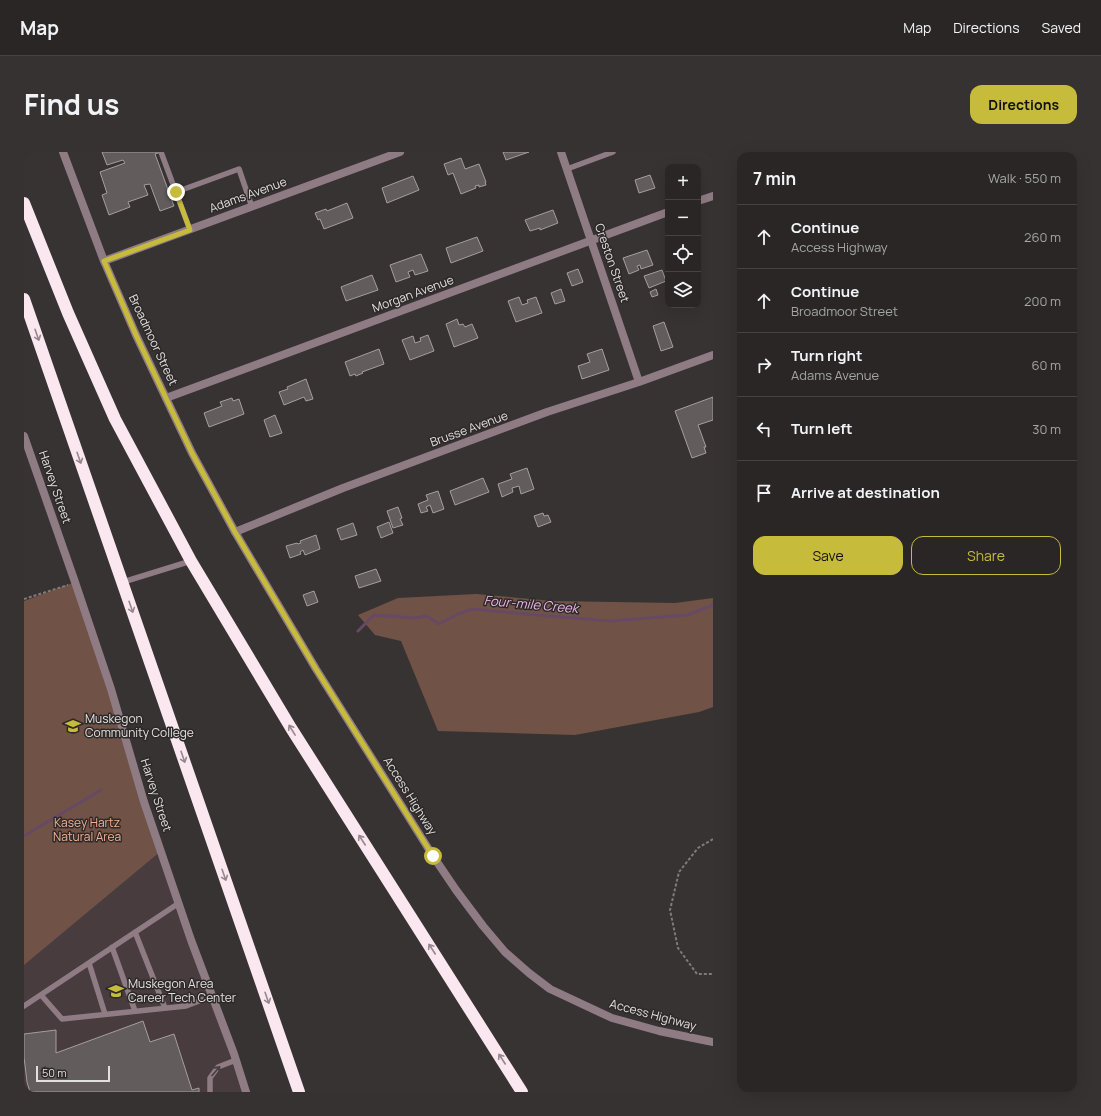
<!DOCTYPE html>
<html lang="en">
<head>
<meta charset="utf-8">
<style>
	:root { --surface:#2a2626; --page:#363232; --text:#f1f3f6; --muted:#a5a5a7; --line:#464343; --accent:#c7bb3c }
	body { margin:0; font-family:Manrope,sans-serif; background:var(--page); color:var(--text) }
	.controls { position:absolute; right:12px; top:12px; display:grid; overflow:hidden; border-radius:8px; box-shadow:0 4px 16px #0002 }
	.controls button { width:36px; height:36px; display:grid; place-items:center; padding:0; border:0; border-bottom:1px solid var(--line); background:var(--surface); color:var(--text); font:20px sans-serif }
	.scale { position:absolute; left:12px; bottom:10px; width:74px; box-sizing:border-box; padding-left:4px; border:2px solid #e2dfdf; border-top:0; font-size:11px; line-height:14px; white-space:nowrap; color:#e2dfdf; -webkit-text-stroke:3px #2e2929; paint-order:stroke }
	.stop { position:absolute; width:12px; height:12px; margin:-9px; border:3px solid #c7bb3c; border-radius:50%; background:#fff }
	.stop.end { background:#c7bb3c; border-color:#fff; box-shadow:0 1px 4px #0008 }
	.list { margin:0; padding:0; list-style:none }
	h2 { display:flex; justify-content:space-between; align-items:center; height:52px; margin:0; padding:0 16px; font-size:17px }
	h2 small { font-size:13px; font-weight:400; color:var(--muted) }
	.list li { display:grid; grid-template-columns:26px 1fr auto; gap:12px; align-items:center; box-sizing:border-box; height:64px; padding:0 16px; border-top:1px solid var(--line) }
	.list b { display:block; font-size:15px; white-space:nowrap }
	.list p { margin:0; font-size:13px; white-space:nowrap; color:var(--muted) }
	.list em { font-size:13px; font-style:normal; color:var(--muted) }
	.actions { display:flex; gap:8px; padding:12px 16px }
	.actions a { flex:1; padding:9px 0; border:1px solid var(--accent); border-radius:12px; text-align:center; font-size:14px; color:var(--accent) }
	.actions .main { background:var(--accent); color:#111 }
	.icon { flex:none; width:22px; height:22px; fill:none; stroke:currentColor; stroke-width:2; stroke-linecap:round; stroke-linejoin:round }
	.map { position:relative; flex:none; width:689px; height:940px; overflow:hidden; border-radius:12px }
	header { display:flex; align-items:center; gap:24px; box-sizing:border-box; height:56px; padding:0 20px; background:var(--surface); border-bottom:1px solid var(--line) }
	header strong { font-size:19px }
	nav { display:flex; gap:22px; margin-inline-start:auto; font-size:14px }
	.intro { display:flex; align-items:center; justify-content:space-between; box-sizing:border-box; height:96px; padding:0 24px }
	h1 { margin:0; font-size:28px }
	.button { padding:10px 18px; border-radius:12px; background:var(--accent); color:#111; font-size:14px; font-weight:700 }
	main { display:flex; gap:24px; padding:0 24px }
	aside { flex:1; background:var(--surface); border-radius:12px; box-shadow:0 4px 16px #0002 }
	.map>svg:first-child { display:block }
	.built { fill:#483c3e }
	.green { fill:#705346 }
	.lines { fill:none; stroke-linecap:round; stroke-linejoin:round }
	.stream { stroke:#674965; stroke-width:3 }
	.building { fill:#625d5c; stroke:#a59e9e }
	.path { stroke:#7f7b7b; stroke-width:2; stroke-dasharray:3 2; stroke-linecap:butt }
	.service { stroke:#8f7b84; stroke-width:5.5 }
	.minor { stroke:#8f7b84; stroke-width:8 }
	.tertiary { stroke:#8f7b84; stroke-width:8 }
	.motorway { stroke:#fae7f0; stroke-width:12 }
	.oneway { stroke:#94888c }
	.oneway2 { stroke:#463e40 }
	.route { stroke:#c7bb3c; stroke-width:5 }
	.labels { text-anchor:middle; stroke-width:3; stroke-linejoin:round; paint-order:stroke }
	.street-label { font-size:12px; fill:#e2dfdf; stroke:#2e2929 }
	.poi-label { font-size:12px; fill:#e2dfdf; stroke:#2e2929; text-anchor:start }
	.park-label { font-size:12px; fill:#f2b091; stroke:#2e2929 }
	.water-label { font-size:13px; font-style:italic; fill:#ecb6e7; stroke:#2e2929 }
</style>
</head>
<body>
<header>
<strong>Map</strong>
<nav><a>Map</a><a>Directions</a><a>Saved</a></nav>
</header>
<div class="intro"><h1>Find us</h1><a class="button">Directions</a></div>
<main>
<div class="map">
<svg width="689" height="940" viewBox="0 0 689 940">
	<rect width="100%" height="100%" fill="#383333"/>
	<path class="built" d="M 0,449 L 137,699 L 218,940 L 0,940 Z"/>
	<path class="green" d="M 51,430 L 137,699 L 0,813 L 0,449 Z
		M 452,442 L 529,449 L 651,451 L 689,446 L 689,555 L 675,560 L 551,583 L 414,579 L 377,489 L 351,483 L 334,463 L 374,446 Z"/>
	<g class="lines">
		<path class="stream" d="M 334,479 L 350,463 L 390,466 L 403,464 L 415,472 L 434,462 L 448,457 L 501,462 L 586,469 L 664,463 L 689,453
			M 0,684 L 77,638"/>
	</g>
	<path class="building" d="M 78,0 L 137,0 L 131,2 L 150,54 L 136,59 L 126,32 L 120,33 L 124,43 L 104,50 L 106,55 L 85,63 L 78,43 L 83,41 L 76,20 L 101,11 L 99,8 L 83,13 Z
		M 479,0 L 505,0 L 482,8 Z
		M 437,6 L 441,17 L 455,12 L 462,30 L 461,30 L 462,33 L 455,35 L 455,33 L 451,34 L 452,36 L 437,42 L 429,21 L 424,23 L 420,12 Z
		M 626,23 L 631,36 L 615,41 L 611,28 Z
		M 389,24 L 395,38 L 363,51 L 358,36 Z
		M 323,51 L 329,66 L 300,77 L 296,67 L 294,68 L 291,61 L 302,57 L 303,59 Z
		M 529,58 L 534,71 L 516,78 L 516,76 L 506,79 L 501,68 Z
		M 453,85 L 459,99 L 427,111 L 422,96 Z
		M 623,98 L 629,113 L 617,117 L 616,113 L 613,114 L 615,118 L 605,122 L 599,106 Z
		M 397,102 L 404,119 L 391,123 L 389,118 L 384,120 L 386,125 L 372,130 L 366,113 Z
		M 554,117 L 559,130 L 548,134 L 543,121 Z
		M 638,118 L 642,129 L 625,136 L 620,124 Z
		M 348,123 L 354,138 L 322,149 L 317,135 Z
		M 537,137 L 541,149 L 531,152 L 527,141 Z
		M 632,137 L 634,143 L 628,145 L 626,140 Z
		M 495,145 L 498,153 L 504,151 L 503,148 L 512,145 L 518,161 L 492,170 L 484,149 Z
		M 433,167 L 435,173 L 439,172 L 441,175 L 448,172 L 454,186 L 430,195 L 422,172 Z
		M 640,170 L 649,195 L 637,199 L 629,174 Z
		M 404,183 L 410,199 L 386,208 L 378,188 L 389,184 L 391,191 L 397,189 L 396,186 Z
		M 355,197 L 360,212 L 338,220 L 339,221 L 332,224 L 331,222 L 326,224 L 321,210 Z
		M 578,197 L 585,218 L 558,227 L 554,214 L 566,210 L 563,202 Z
		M 282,227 L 289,247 L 282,249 L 280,245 L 260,253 L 255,240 L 264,237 L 263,235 Z
		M 689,245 L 689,268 L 674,273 L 682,295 L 680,295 L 682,301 L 668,306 L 651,259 Z
		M 208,246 L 209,249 L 215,247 L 220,262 L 185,275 L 180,261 L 198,254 L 196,250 Z
		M 251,263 L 258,281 L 246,285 L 240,268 Z
		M 503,316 L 510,337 L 497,342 L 495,334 L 488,336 L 489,340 L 478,345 L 474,332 L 488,327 L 486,322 Z
		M 459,326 L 465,340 L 431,353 L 426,339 Z
		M 414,339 L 420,357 L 409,361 L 406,353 L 402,355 L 404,359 L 397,361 L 394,352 L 404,348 L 402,343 Z
		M 374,355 L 378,366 L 376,367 L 379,373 L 369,376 L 363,359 Z
		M 519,361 L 520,364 L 524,363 L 527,370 L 514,375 L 510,364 Z
		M 365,370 L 369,381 L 357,386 L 353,375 Z
		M 329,371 L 333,383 L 317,388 L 313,377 Z
		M 292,383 L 296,397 L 281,403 L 279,398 L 276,400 L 277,402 L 266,406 L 262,394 L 273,391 L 274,392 L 277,391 L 276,389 Z
		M 352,417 L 357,429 L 335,436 L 331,424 Z
		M 290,439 L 294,450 L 283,454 L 279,443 Z
		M 119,869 L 126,890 L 150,882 L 168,938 L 175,936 L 175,940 L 6,940 L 3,930 L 0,905 L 0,882 L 32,878 L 32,901 Z"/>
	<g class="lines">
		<path class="path" d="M 0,447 L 44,433
			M 689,687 L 674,696 L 655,720 L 646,758 L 654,796 L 673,822 L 689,822"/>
		<path class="service" d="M 137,0 L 166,78
			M 543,17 L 589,0
			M 152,40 L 215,17 L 228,55
			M 99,430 L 167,409
			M 111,780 L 141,856
			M 88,795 L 111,859
			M 65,811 L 81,862
			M 17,843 L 38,867 L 162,854 L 188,844
			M 0,854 L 155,751
			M 186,940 L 186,926 L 194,915 L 212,908"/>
		<path class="minor" d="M 537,0 L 615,230
			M 674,49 L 689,44
			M 80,109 L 376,0
			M 142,246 L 644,60
			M 0,284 L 51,430 L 87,537 L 120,650 L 167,788 L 210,902 L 222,940
			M 211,380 L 319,336 L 523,260 L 615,230 L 689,203"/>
		<path class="tertiary" d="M 39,0 L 80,109 L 112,183 L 168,301 L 211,380 L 292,517 L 409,704 L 432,738 L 459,774 L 481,800 L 505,821 L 526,837 L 588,866 L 635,879 L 689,890"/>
		<path class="motorway" d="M 0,51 L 44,161 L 91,267 L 167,409 L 267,576 L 498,940
			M 0,147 L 275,940"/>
	</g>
	<defs><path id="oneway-shaft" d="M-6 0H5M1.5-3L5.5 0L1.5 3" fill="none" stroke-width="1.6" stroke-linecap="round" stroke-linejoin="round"/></defs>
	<g class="oneway">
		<use href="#oneway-shaft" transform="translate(13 183) rotate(71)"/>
		<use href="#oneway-shaft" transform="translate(55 306) rotate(71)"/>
		<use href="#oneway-shaft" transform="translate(107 455) rotate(71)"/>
		<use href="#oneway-shaft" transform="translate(268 578) rotate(-122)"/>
		<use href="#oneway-shaft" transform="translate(159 605) rotate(71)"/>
		<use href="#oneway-shaft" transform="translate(338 688) rotate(-123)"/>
		<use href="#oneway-shaft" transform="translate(200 723) rotate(71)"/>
		<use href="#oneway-shaft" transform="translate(408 797) rotate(-123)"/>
		<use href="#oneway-shaft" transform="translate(243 846) rotate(71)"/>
		<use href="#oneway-shaft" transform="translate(478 907) rotate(-123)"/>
	</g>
	<use class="oneway2" href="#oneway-shaft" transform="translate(192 919) rotate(-49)"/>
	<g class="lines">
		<path class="route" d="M 152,40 L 166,78 L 80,109 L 112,183 L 168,301 L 211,380 L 292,517 L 409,704"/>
	</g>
	<defs>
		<symbol id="university-bare" viewBox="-9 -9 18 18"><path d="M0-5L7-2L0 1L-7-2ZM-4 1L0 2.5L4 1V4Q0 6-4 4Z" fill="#c7bb3c" stroke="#2e2929" stroke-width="2.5" paint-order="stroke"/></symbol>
		<symbol id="school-bare" viewBox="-9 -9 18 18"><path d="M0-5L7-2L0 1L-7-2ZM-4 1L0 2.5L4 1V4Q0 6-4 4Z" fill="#c7bb3c" stroke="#2e2929" stroke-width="2.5" paint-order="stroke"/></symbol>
	</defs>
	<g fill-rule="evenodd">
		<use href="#university-bare" x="38" y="563" width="22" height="22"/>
		<use href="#school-bare" x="81" y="828" width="22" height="22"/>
	</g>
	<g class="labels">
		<g class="street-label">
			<text transform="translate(224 43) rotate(-20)" y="4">Adams Avenue</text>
			<text transform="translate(588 111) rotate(71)" y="4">Creston Street</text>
			<text transform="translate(389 142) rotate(-20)" y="4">Morgan Avenue</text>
			<text transform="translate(129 188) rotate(65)" y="4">Broadmoor Street</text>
			<text transform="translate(445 277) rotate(-20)" y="4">Brusse Avenue</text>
			<text transform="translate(31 335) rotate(71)" y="4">Harvey Street</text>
			<text transform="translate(132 643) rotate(72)" y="4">Harvey Street</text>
			<text transform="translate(386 644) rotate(58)" y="4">Access Highway</text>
			<text transform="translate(629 863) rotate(15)" y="4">Access Highway</text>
		</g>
		<g class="poi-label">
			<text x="61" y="571">Muskegon<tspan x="61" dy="14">Community College</tspan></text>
			<text x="104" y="836">Muskegon Area<tspan x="104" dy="14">Career Tech Center</tspan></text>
		</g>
		<g class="park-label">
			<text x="63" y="675">Kasey Hartz<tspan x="63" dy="14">Natural Area</tspan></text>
		</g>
		<g class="water-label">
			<text transform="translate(507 452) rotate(5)" y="5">Four-mile Creek</text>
		</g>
	</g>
</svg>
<div class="controls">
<button>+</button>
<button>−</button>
<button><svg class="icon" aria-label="locate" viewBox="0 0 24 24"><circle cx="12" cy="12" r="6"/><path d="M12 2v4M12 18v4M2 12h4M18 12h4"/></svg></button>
<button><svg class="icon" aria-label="layers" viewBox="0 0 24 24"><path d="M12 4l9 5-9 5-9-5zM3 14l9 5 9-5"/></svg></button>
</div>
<div class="scale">50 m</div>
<div class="stop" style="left:409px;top:704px"></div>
<div class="stop end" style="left:152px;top:40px"></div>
</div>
<aside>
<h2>7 min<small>Walk · 550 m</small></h2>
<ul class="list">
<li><svg class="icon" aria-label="ahead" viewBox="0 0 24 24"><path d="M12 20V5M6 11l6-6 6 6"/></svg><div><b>Continue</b><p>Access Highway</p></div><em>260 m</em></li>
<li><svg class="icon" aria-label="ahead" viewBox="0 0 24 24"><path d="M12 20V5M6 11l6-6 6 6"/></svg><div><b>Continue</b><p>Broadmoor Street</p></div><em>200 m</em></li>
<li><svg class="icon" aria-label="right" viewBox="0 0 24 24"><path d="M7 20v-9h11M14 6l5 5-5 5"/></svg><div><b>Turn right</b><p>Adams Avenue</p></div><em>60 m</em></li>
<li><svg class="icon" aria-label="left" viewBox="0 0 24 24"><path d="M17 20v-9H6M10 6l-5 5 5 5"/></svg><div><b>Turn left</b></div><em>30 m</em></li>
<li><svg class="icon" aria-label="arrive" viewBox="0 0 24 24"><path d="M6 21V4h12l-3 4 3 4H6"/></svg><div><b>Arrive at destination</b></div></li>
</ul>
<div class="actions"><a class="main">Save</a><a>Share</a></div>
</aside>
</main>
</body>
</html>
